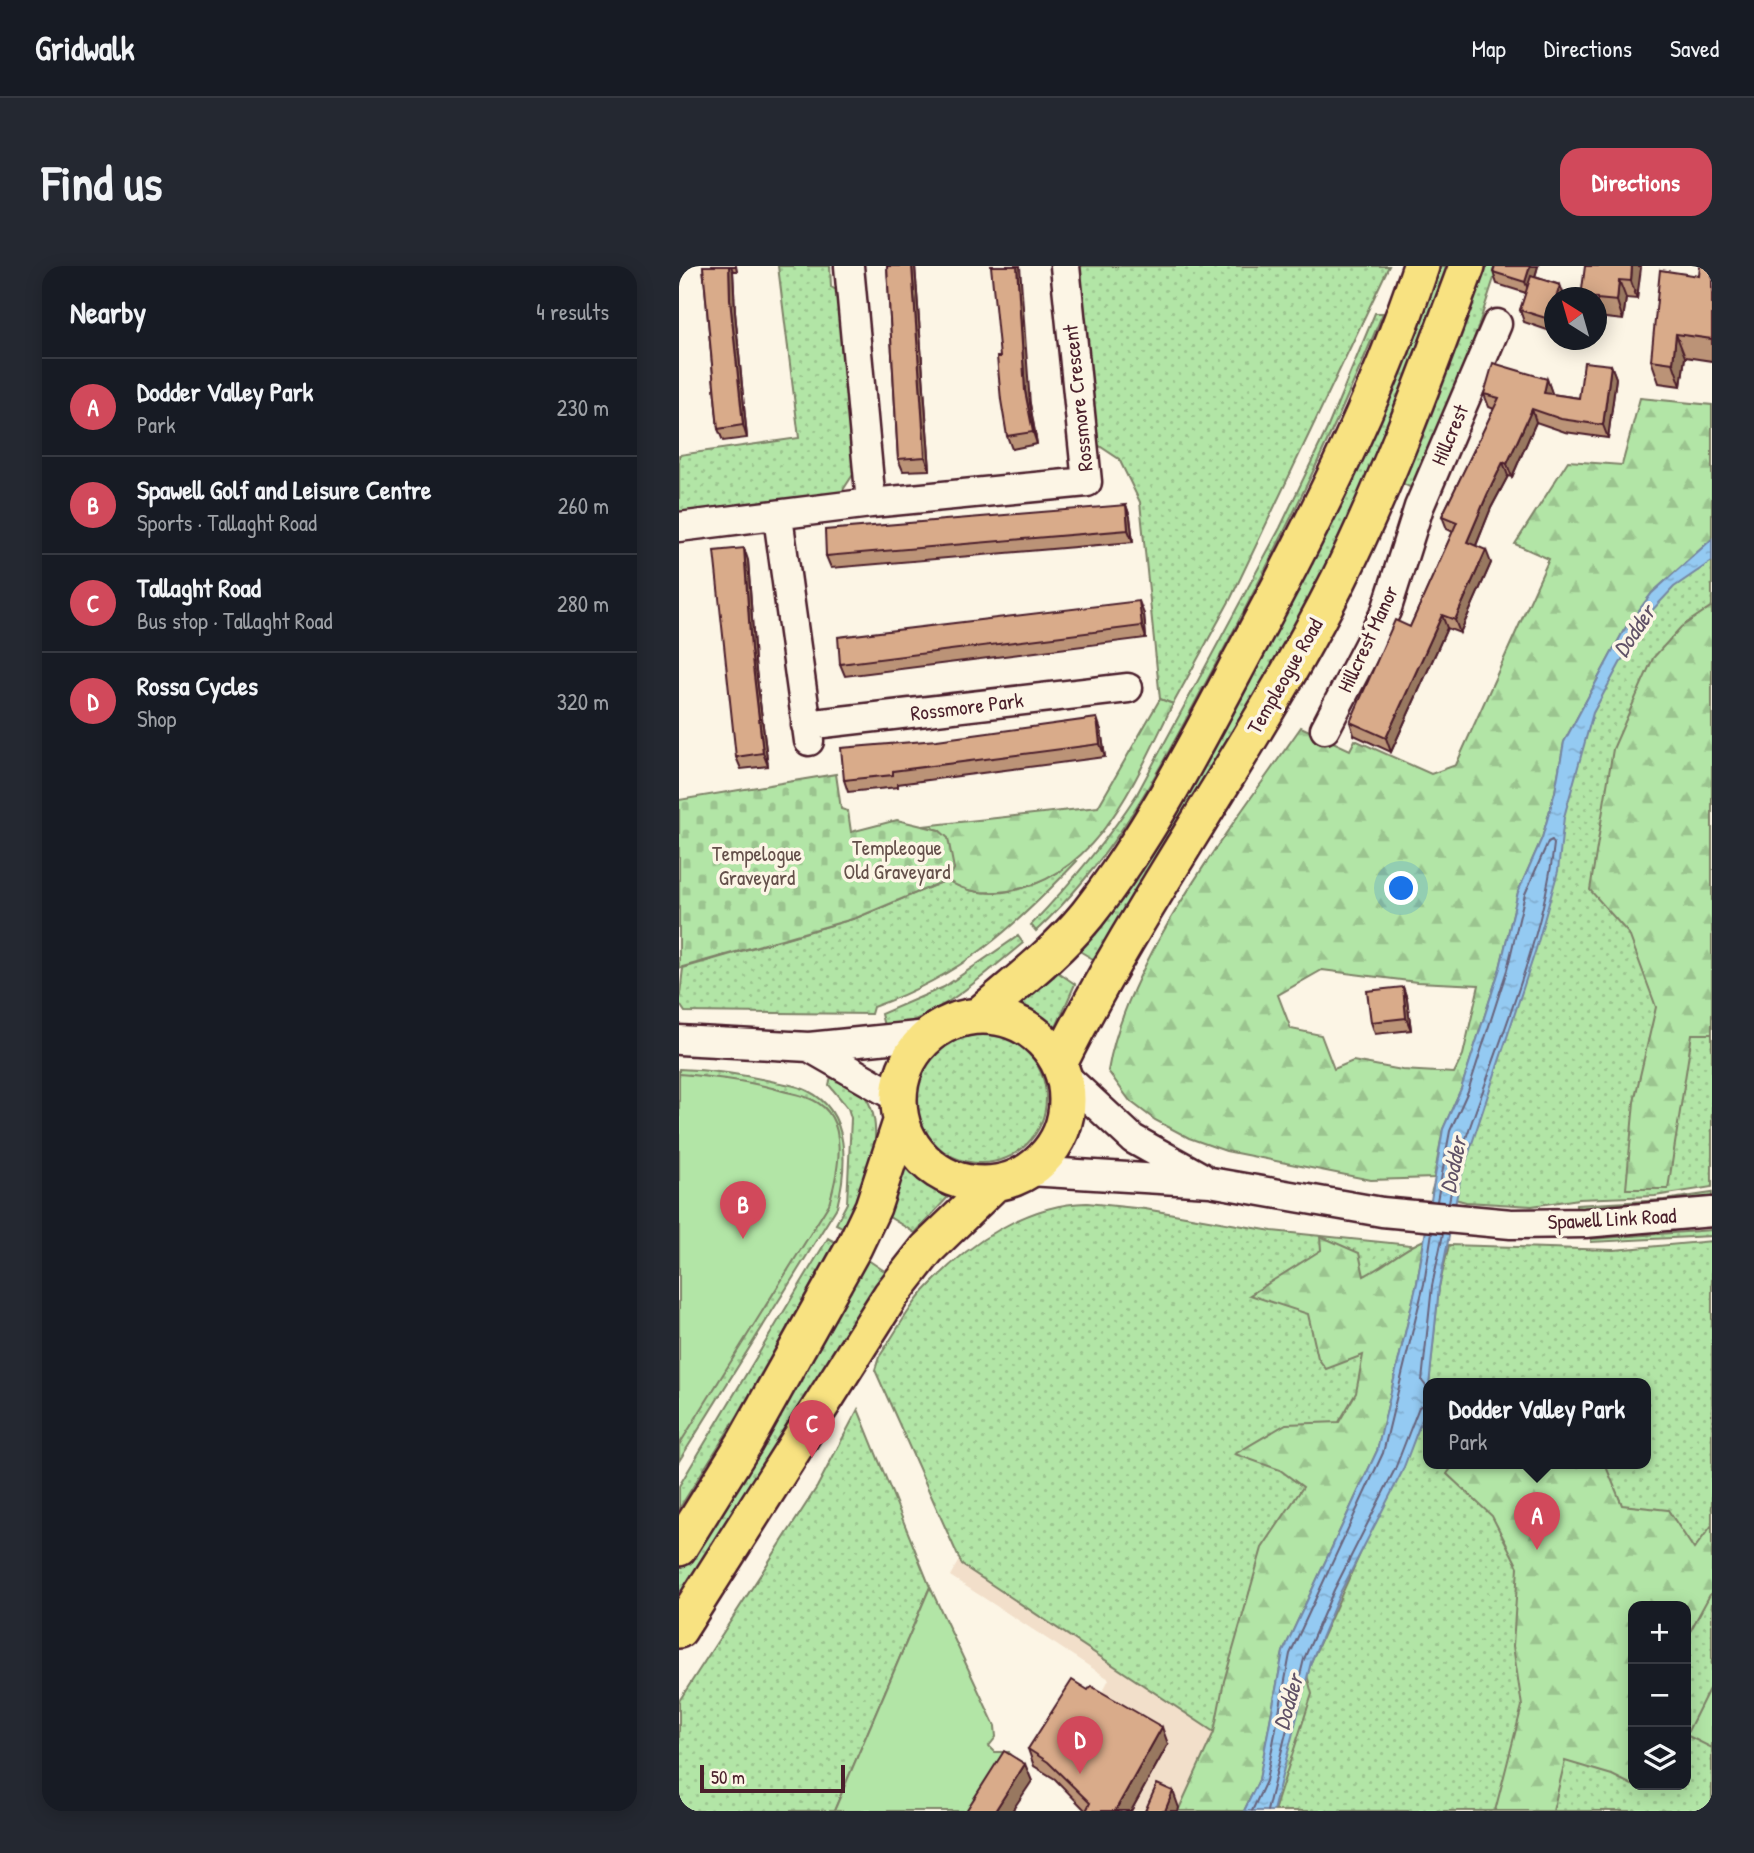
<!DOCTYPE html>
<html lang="en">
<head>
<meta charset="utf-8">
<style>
	:root { --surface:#171b24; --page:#242831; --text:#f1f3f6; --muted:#9ea1a6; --line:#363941; --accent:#d1495b }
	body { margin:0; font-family:"Patrick Hand",sans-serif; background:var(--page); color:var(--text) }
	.controls { position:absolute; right:21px; bottom:21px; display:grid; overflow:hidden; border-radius:14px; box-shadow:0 4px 18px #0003 }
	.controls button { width:63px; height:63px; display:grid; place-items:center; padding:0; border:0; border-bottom:2px solid var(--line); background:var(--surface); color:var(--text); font:35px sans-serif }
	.compass { position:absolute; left:865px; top:21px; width:63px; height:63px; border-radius:50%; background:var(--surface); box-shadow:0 4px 18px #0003; rotate:323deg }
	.scale { position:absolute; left:21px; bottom:18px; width:145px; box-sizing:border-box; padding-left:7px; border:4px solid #4a1f2b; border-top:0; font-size:19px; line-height:24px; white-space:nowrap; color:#4a1f2b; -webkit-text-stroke:5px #fcf5e5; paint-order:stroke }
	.you { position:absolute; left:723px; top:623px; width:24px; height:24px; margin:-18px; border:5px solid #fff; border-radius:50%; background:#1a73e8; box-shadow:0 0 0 10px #1a73e833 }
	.badge { display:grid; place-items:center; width:46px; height:46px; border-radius:50%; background:var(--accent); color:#fff; font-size:23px; font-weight:700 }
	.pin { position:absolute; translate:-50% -58px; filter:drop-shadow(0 2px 4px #0008) }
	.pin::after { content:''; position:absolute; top:37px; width:24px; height:21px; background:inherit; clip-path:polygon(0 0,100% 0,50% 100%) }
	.popup { position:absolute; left:744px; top:1112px; width:228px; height:91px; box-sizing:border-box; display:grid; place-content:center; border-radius:14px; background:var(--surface); filter:drop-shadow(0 2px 5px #0005); font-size:23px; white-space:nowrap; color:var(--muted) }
	.popup b { font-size:26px; color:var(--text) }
	.popup::after { content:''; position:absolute; left:50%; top:100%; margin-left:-14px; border:14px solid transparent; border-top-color:var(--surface) }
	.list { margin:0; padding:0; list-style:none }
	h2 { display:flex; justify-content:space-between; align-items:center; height:91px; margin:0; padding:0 28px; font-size:30px }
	h2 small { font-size:23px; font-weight:400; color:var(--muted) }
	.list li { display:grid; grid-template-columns:46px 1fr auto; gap:21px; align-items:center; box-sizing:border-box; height:98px; padding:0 28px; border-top:2px solid var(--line) }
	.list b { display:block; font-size:26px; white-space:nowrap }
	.list p { margin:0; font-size:23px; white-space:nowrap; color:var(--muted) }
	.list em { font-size:23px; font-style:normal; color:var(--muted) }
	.icon { flex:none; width:38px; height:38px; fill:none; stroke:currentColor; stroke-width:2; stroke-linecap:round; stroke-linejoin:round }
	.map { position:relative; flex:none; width:1033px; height:1545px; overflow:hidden; border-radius:21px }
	header { display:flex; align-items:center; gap:42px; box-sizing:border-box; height:98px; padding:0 35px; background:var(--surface); border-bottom:2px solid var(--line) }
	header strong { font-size:33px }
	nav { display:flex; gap:38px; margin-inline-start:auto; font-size:24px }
	.intro { display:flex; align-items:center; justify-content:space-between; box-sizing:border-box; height:168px; padding:0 42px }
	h1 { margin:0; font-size:49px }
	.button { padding:18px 32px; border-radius:21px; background:var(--accent); color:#fff; font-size:24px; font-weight:700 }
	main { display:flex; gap:42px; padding:0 42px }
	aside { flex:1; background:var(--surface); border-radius:21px; box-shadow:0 4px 18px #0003 }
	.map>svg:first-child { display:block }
	.built { fill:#f2dfca }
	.grass { fill:url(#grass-dots); stroke:#7e8268; stroke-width:2; fill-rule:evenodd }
	.forest { fill:url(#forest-firs); stroke:#7e8268; stroke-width:2; fill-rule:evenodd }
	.cemetery { fill:url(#cemetery-stones); stroke:#7e8268; stroke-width:2 }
	.garden { fill:#b2e5a6; stroke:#7e8268; stroke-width:2 }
	.water { fill:url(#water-ripples); stroke:#7686a2; stroke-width:2 }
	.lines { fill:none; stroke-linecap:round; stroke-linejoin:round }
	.shore { stroke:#68637b; stroke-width:2 }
	.minor-casing { stroke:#4a1f2b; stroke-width:33 }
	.major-casing { stroke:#4a1f2b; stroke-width:40 }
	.minor { stroke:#fcf5e5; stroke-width:28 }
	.major { stroke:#f8e281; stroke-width:35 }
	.wall { fill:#bb9377; stroke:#4a1f2b; stroke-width:2 }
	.shaded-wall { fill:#987861; stroke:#4a1f2b; stroke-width:2 }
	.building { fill:#d9ab8a; stroke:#4a1f2b; stroke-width:2 }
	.labels { text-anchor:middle; stroke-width:7; stroke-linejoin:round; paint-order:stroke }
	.street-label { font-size:21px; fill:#4a1f2b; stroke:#fcf5e5 }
	.park-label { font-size:21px; fill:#64504a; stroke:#fcf5e5 }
	.water-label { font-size:23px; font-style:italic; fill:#605267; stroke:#fcf5e5 }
</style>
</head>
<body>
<header>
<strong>Gridwalk</strong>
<nav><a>Map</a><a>Directions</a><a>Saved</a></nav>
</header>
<div class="intro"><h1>Find us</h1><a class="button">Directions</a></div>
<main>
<aside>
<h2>Nearby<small>4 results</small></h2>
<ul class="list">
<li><span class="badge">A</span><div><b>Dodder Valley Park</b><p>Park</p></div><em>230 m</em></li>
<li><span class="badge">B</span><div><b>Spawell Golf and Leisure Centre</b><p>Sports · Tallaght Road</p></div><em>260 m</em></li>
<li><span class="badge">C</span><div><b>Tallaght Road</b><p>Bus stop · Tallaght Road</p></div><em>280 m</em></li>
<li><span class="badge">D</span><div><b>Rossa Cycles</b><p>Shop</p></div><em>320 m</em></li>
</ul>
</aside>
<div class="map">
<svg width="1033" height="1545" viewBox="0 0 1033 1545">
	<defs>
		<pattern id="grass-dots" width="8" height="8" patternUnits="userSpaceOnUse" patternTransform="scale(1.75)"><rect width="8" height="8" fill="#b2e5a6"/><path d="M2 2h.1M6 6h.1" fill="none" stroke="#9bc48f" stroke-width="1.8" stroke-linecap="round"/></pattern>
		<pattern id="forest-firs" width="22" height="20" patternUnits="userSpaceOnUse" patternTransform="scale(1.75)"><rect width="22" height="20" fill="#b2e5a6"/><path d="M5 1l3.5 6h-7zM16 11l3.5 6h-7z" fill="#9bc48f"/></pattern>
		<pattern id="cemetery-stones" width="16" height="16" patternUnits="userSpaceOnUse" patternTransform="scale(1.75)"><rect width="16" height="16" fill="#b2e5a6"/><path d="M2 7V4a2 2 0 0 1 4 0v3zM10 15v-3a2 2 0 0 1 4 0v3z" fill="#9bc48f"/></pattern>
		<pattern id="water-ripples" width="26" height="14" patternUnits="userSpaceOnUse" patternTransform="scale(1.75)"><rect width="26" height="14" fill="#94caf2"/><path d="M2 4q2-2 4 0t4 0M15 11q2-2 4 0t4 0" fill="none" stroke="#81add0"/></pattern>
	</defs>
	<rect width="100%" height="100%" fill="#fcf5e5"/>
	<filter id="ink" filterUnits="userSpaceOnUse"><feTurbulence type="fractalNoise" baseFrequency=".0143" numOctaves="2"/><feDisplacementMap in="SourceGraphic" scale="14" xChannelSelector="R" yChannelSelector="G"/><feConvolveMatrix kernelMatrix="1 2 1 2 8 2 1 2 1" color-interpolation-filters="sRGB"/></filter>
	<g filter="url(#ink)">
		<path class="built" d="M 280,1294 L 283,1299 L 535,1466 L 499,1545 L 408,1545 L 385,1522 L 390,1513 L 372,1511 L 355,1500 L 399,1431 L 418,1437 L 430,1413 L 271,1310 Z"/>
		<path class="grass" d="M 99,0 L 151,0 L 152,21 L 159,25 L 177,204 L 160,230 L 0,246 L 0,189 L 120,172 Z
			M 400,0 L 710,0 L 552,332 L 494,438 L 481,433 L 461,236 L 440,193 L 413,175 Z
			M 755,0 L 774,0 L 684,224 L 601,392 L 459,628 L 414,693 L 392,680 Z
			M 808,0 L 819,0 L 779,122 L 735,223 L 722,217 Z
			M 696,47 L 704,47 C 653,171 596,289 532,407 C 479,505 440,587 357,665 L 352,659 C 391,618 427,576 458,528 L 601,262 L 648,163 Z
			M 1033,273 L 1033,921 L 976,930 L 900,933 L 853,940 L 787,936 L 752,927 L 832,663 L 839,626 L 945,364 Z
			M 396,594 L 398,595 C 334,663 284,709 194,741 L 192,748 L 6,746 L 0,737 L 4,702 L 177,652 L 268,614 C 310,641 360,622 396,594 Z
			M 339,670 L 344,677 C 301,712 261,751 206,764 L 202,748 L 265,721 Z
			M 374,703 L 396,718 L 374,768 L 349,747 L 331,741 Z
			M237 832a65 65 0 1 1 130 0a65 65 0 1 1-130 0Z
			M 0,803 C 32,804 61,808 92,815 C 104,818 118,819 129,825 C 172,846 168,901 158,941 L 0,1195 Z
			M 153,806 C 162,811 174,816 181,824 C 215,861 184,924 165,962 L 157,958 L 168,937 L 172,852 L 169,842 L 150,819 Z
			M 226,898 L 239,913 L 269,931 L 236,967 L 207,949 Z
			M 1033,927 L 1033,935 L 897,944 L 897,939 L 985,934 Z
			M 408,937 L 466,943 L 593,965 L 742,980 L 535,1466 L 283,1299 L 196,1104 L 200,1091 C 216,1068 230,1040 250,1020 C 290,977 348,938 408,937 Z
			M 1033,964 L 1033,970 L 912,976 L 912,973 Z
			M 149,972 L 156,976 L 59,1149 L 0,1243 L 0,1220 Z
			M 1033,975 L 1033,1545 L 594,1545 L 632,1396 L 748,1140 L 749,1122 L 750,1198 L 966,1198 L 966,1118 L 750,1118 L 760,1021 L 770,979 L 935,984 ZM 954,1340 L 1007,1340 L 1007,1519 L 954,1519 Z
			M 186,992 L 207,1006 L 0,1338 L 0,1301 Z
			M 179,1143 L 251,1321 L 155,1545 L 0,1545 L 0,1435 L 138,1221 Z"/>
		<path class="forest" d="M 961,132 L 1033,139 L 1033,273 L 973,327 L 945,364 L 885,476 L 876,526 L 863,572 L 839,626 L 821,702 L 782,823 L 764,863 L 755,912 L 692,914 L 547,885 L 510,872 L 476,854 L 451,835 L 429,805 C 447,693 557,555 622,461 L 671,484 L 676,474 L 752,508 L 777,499 L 870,293 L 836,278 L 889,195 L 943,199 ZM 643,704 L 738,716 L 800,719 L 784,789 L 775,807 L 723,804 L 674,795 L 655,803 L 642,769 L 612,763 L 599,729 Z
			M 1033,340 L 1033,768 L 1013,768 L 989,923 L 947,923 L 955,836 L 977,741 L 950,668 L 911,624 L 934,483 L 974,392 L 1002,361 Z
			M 481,433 L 494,438 C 457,512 419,612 329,625 C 305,628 288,627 268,614 L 275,603 L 260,564 L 244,560 L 419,541 Z
			M 641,970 L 680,987 L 685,1010 C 707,999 722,984 745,974 L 738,1017 L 698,1185 L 604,1386 L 580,1514 L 565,1545 L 499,1545 L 535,1466 L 545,1415 L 583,1282 L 624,1221 L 601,1204 L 556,1188 L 607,1158 L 660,1156 L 677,1127 L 684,1089 L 647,1103 L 639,1092 L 629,1048 L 571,1029 L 642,984 Z
			M 775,1198 L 926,1198 L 943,1239 L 989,1244 L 1015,1283 L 1033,1259 L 1033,1325 L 1007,1373 L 1007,1340 L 954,1340 L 954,1519 L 958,1519 L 955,1520 L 933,1509 L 886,1495 L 874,1545 L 816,1545 L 843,1440 L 834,1380 L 839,1301 L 813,1250 L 768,1208 Z
			M 628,1409 L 633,1428 L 595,1545 L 589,1545 Z"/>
		<path class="cemetery" d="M 157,508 L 162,543 L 169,545 L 172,566 L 218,554 L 260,564 L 269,572 L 275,603 L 268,614 L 177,652 L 0,702 L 0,534 Z"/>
		<path class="garden" d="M 0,808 C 34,811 64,814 97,823 C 109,827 123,828 134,834 C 172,852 159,907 150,938 L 0,1179 Z
			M 251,1321 L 316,1460 L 317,1471 L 310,1480 L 316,1486 L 330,1486 L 331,1491 L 298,1545 L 155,1545 Z
			M 1033,1417 L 1033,1482 L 1007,1469 Z"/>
		<path class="water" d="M 1033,273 L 1033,295 L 995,321 L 965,353 L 914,447 L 885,551 L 879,605 L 857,683 L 781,914 L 760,1021 L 748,1140 L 723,1206 L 661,1327 L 632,1396 L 594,1545 L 565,1545 L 580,1514 L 604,1386 L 698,1185 L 738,1017 L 764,863 L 782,823 L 821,702 L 839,626 L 863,572 L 876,526 L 885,476 L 945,364 L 973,327 Z"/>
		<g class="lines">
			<path class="shore" d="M 758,935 L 771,865 L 789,825 L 828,704 L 846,628 L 869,576 L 873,574 L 875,578 C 866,659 833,742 806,819 C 792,858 777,896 770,936
				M 750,1124 L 743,1115 L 753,1020 L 764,968
				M 573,1545 L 587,1515 L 611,1388 L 704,1187 L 745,1018 L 753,966
				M 588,1545 L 625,1393 L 655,1324 L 716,1203 L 740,1141 L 750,1136"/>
			<defs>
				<path id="minor" d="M 170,0 L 192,237
					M 99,251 L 130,475
					M 0,261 L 192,237 L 408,216 L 386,0
					M 127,459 L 449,422
					M 646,463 L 707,345 L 740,241 L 818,58
					M 0,774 L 130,781 L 249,769
					M 130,781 L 219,832
					M 385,809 L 454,873 L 522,911
					M 350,905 L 531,916 L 703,946 L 832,958 L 906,957 L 1033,946"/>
				<path id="major" d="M220 834a84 84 0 1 1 168 0a84 84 0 1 1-168 0Z
					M 299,750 C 336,718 377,687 408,649 C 469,571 515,482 561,395 C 629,268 697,137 742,0
					M 380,798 C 463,631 576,480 660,313 C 710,212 749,105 788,0
					M 0,1282 L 66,1176 L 175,981 L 194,941 L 222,856
					M 0,1364 L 212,1029 L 248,983 L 314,919"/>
			</defs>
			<use href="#minor" class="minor-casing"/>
			<use href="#major" class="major-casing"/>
			<use href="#minor" class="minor"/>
			<use href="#major" class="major"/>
		</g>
		<path class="wall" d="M 24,0 L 57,0 L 58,5 L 54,5 L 56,46 L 68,172 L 44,175 L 39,163 Z
			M 208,0 L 236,0 L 251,204 L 224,205 L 219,193 Z
			M 816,0 L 859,0 L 856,11 L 881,19 L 886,32 L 876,32 L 876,62 L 874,66 L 845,56 L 841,44 L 847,27 L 818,18 L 814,6 Z
			M 906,0 L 961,0 L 958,33 L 947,32 L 944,54 L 918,51 L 918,32 Z
			M 1033,0 L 1033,95 L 1006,91 L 1002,120 L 980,117 L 972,94 Z
			M 932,99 L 937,112 L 929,172 L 886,166 L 857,156 L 833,211 L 829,210 L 812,242 L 797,280 L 812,297 L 781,367 L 768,362 L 712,486 L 675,469 L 671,456 L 731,361 L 774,266 L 768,263 L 763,250 L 815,143 L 810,141 L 805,128 L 868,113 L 873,128 L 900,132 Z
			M 351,138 L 358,178 L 333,183 L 328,170 Z
			M 447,239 L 451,251 L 454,276 L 152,302 L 147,290 Z
			M 69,294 L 76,396 L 89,500 L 62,503 L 57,491 Z
			M 465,348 L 467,372 L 166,410 L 161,398 Z
			M 422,464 L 426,491 L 219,518 L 219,521 L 169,526 L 165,514 Z
			M 724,721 L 728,733 L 732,764 L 696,768 L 692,756 Z
			M 489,1478 L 452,1545 L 407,1545 L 376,1513 L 355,1500 L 349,1483 Z"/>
		<path class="shaded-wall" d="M 50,0 L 52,0 L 54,5 L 56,46 L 68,172 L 64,159 L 51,34 Z
			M 233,0 L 236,0 L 251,204 L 246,191 Z
			M 338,0 L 341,0 L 351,138 L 358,178 L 354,166 L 346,125 Z
			M 851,0 L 859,0 L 851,28 L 846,16 Z
			M 953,0 L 961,0 L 962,2 L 958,33 L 952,15 Z
			M 940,14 L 947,32 L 944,54 L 938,35 Z
			M 881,19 L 886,32 L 877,32 Z
			M 876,36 L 876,62 L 874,66 L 870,53 Z
			M 997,68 L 1006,91 L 1002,120 L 994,97 Z
			M 932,99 L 937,112 L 929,172 L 924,159 Z
			M 868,113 L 873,127 L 869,140 L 865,127 Z
			M 853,143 L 857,156 L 833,211 L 828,198 Z
			M 824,196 L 829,210 L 812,242 L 793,289 L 788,276 L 808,229 Z
			M 447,239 L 451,251 L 454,276 L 449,264 Z
			M 65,282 L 69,294 L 76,396 L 89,500 L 84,487 L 72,384 Z
			M 807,284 L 812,297 L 781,367 L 776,354 Z
			M 460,335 L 465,348 L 467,372 L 463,360 Z
			M 763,349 L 768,362 L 712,486 L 707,472 Z
			M 418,452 L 422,464 L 426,491 L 421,478 Z
			M 724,721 L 728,733 L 732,764 L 727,752 Z
			M 483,1461 L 489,1478 L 452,1545 L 436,1545 Z
			M 346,1498 L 353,1515 L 333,1545 L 316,1545 Z
			M 494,1525 L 500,1542 L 499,1545 L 486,1545 Z"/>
		<path class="building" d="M 24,0 L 50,0 L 51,34 L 64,159 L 39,163 Z
			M 208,0 L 233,0 L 246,191 L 219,193 Z
			M 312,0 L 338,0 L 346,125 L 354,166 L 328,170 L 322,134 L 318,91 L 321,91 Z
			M 816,0 L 851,0 L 846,16 L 814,6 Z
			M 906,0 L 953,0 L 952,15 L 940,14 L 938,35 L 918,33 L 918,32 L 902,31 Z
			M 1021,0 L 1033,0 L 1033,73 L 997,68 L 994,97 L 972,94 L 981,4 L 1020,10 Z
			M 852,10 L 881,19 L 877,32 L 876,32 L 876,36 L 870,53 L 841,44 Z
			M 905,96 L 932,99 L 924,159 L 882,153 L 853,143 L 828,198 L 824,196 L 808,229 L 788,276 L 807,284 L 776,354 L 763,349 L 707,472 L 671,456 L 716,354 L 731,361 L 778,256 L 763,250 L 820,132 L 805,128 L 814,97 L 868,113 L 865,127 L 900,132 Z
			M 447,239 L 449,264 L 147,290 L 146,264 Z
			M 65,282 L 72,384 L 84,487 L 57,491 L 35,285 Z
			M 460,335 L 463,360 L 161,398 L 159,371 Z
			M 418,452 L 421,478 L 214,505 L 214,509 L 165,514 L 162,482 L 258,474 Z
			M 724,721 L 727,752 L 692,756 L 688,725 Z
			M 393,1414 L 409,1424 L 412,1420 L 483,1461 L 436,1545 L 407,1545 L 411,1537 L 369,1496 L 349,1483 Z
			M 325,1485 L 346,1498 L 316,1545 L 287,1545 Z
			M 478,1518 L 494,1525 L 486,1545 L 466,1545 Z"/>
	</g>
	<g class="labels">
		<g class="street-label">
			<text transform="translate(399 132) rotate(-96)" y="7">Rossmore Crescent</text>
			<text transform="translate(771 169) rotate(-67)" y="7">Hillcrest</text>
			<text transform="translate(689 373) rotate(-65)" y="7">Hillcrest Manor</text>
			<text transform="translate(606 410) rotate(-60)" y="7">Templeogue Road</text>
			<text transform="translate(288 441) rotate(-7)" y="7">Rossmore Park</text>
			<text transform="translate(933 953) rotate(-3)" y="7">Spawell Link Road</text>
		</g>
		<g class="park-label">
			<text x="218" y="589">Templeogue<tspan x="218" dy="24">Old Graveyard</tspan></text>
			<text x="78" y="595">Tempelogue<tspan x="78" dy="24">Graveyard</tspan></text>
		</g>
		<g class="water-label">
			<text transform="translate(955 365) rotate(-56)" y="8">Dodder</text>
			<text transform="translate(774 899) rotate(-78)" y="8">Dodder</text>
			<text transform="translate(609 1436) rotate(-74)" y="8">Dodder</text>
		</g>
	</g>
</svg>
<div class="controls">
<button>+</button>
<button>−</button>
<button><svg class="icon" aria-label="layers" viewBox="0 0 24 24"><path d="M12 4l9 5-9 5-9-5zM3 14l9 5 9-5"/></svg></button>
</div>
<svg class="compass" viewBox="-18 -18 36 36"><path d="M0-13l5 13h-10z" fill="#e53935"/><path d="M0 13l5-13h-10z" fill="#9ea1a6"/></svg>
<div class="scale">50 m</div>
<div class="you"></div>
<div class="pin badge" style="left:858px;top:1284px">A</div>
<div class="popup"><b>Dodder Valley Park</b>Park</div>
<div class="pin badge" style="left:64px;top:973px">B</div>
<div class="pin badge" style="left:133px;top:1192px">C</div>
<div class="pin badge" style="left:401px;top:1508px">D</div>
</div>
</main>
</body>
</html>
